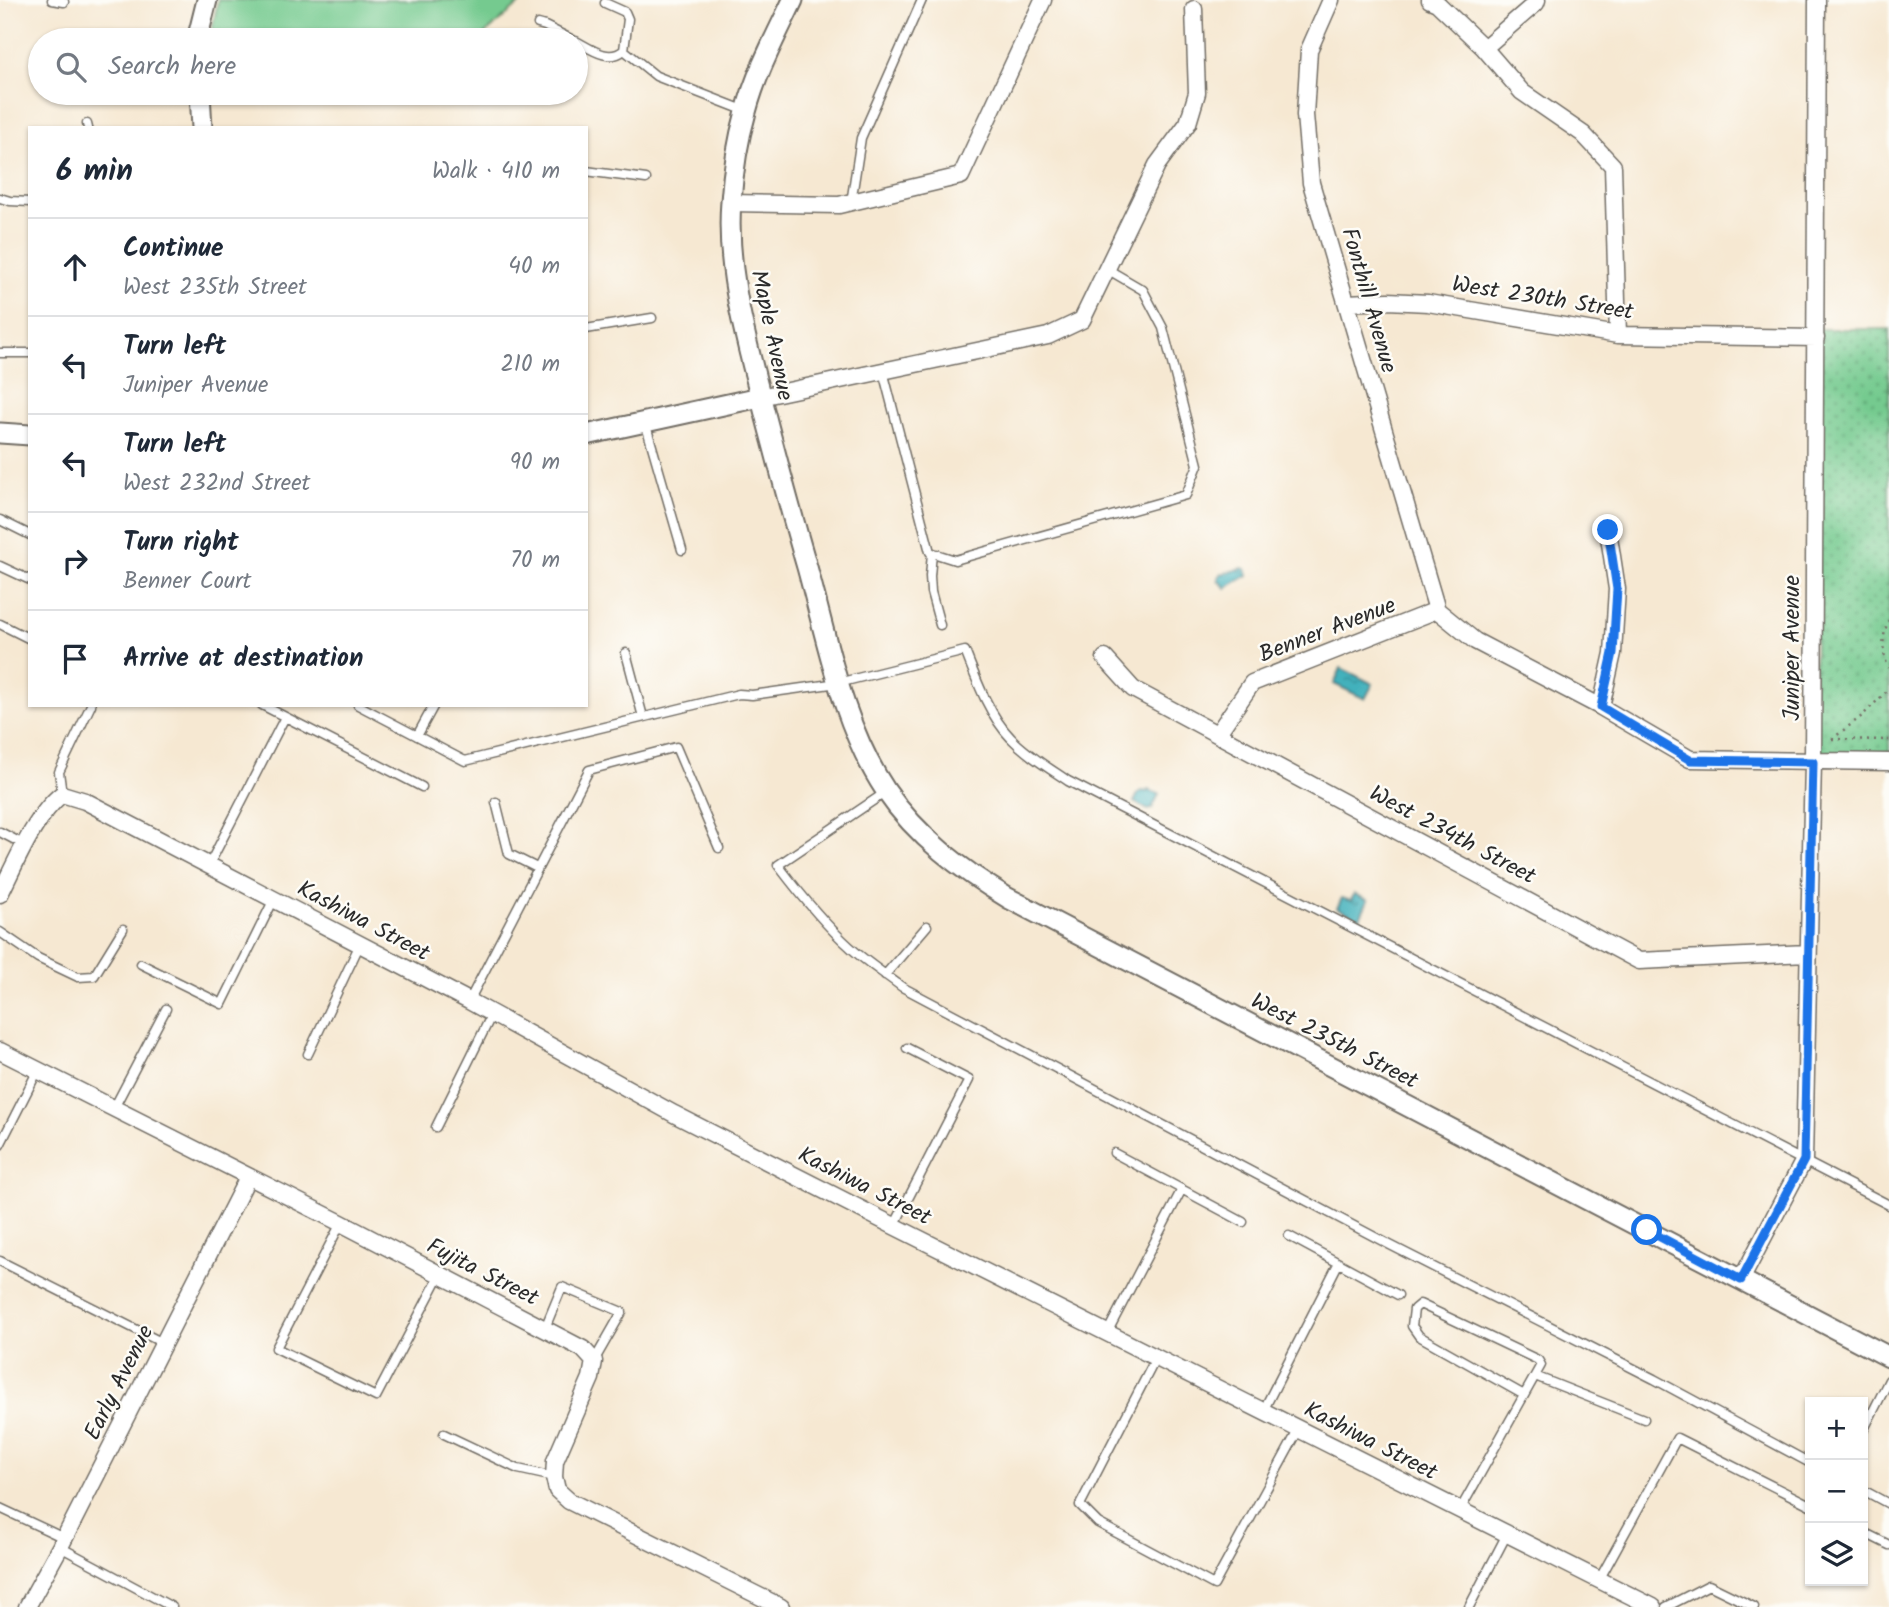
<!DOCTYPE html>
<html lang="en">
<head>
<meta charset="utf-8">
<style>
	:root { --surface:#fff; --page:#f2f2f3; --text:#1f2937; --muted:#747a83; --line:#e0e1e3 }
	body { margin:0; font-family:Kalam,sans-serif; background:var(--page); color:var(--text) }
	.controls { position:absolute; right:21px; bottom:21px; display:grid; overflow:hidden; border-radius:0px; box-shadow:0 2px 5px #0004 }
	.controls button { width:63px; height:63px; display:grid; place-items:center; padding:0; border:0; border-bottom:2px solid var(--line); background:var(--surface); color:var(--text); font:35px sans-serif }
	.stop { position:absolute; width:21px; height:21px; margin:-16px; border:5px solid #1a73e8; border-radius:50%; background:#fff }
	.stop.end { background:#1a73e8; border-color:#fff; box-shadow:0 2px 7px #0008 }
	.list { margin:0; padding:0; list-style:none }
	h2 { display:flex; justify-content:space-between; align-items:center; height:91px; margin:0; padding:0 28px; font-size:30px }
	h2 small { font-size:23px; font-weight:400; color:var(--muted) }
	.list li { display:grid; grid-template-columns:46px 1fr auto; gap:21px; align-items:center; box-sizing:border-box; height:98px; padding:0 28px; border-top:2px solid var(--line) }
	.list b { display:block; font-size:26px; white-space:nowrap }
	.list p { margin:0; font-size:23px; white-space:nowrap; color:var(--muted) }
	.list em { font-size:23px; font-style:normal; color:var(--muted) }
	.icon { flex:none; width:38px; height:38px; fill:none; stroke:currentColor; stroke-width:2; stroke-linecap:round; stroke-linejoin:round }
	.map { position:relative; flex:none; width:1889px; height:1607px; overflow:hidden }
	.search { position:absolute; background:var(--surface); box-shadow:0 2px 5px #0004; left:28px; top:28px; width:560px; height:77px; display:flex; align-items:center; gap:18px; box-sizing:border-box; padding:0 24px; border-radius:38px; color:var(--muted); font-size:26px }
	.panel { position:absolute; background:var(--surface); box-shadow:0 2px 5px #0004; left:28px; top:126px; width:560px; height:581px; border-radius:0px }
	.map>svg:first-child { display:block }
	.grass { fill:#74ca8f; stroke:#507a5d; stroke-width:2 }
	.park { fill:url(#park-dots); stroke:#507a5d; stroke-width:2 }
	.water { fill:url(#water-ripples); stroke:#366e74; stroke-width:2 }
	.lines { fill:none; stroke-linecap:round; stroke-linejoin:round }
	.service-casing { stroke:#726d65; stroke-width:11 }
	.minor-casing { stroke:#726d65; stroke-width:19 }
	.tertiary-casing { stroke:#726d65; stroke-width:23 }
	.path { stroke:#726d65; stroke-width:2.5; stroke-dasharray:2 5; stroke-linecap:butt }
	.service { stroke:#fff; stroke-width:8 }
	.minor { stroke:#fff; stroke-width:16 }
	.tertiary { stroke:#fff; stroke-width:19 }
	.route { stroke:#1a73e8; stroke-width:9 }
	.labels { text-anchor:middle; stroke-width:5; stroke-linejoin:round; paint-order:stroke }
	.street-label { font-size:23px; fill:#2b2b2b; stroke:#fdfcf7 }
</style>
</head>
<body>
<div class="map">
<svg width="1889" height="1607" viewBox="0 0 1889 1607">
	<defs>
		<pattern id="park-dots" width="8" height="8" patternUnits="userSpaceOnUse" patternTransform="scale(1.75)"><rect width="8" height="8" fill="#74ca8f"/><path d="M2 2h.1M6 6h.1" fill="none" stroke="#5fa475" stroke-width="1.8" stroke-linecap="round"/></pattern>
		<pattern id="water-ripples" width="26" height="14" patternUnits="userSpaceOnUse" patternTransform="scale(1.75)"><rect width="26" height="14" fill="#42b1bc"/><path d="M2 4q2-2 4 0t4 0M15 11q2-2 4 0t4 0" fill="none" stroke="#379099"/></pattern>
	</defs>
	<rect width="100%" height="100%" fill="#fdfcf7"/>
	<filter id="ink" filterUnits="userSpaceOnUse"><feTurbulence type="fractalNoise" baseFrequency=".0143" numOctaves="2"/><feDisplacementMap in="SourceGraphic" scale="14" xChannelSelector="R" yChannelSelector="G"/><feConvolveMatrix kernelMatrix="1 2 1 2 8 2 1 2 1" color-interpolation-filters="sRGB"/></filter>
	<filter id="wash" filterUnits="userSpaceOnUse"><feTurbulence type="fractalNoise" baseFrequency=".00686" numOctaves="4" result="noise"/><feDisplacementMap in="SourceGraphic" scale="28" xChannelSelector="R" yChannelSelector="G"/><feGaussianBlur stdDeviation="1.57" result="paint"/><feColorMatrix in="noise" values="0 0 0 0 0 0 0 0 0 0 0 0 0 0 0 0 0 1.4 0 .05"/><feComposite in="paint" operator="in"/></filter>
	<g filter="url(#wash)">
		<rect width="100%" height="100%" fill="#f6e8d2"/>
		<path class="grass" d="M 218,0 L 524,0 L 478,40 L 210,40 Z"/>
		<path class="park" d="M 1817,329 L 1889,329 L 1889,760 L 1814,760 Z"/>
		<path class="water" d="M 1243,568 L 1246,569 L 1248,575 L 1226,588 L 1218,580 L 1219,576 L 1221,574 Z
			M 1341,668 L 1373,684 L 1365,699 L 1334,684 Z
			M 1148,790 L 1159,794 L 1152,809 L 1148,810 L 1134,802 L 1139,792 L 1143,791 L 1147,792 Z
			M 1354,894 L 1368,900 L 1360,918 L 1337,908 L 1342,898 L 1351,901 Z"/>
	</g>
	<g filter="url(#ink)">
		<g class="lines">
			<defs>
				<path id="service" d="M 52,0 L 64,2
					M 605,3 L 625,12 L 628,19 L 624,50 L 656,76 L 746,111
					M 538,24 L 545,26 L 573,40
					M 576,41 C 591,49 609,63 624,50
					M 87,124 L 88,128
					M 586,171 L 646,179
					M 0,198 L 10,201 L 30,202
					M 851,203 L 861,138 L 922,0
					M 586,329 L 652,318
					M 0,353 L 30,353
					M 883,371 L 930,552 L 955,560 L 1186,495 L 1198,465 L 1163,328 L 1143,290 L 1107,269
					M 645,422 L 682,550
					M 0,520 L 30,535
					M 932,553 L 930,576 L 931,592 L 940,625
					M 0,566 L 30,580
					M 0,624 L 30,639
					M 626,653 L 643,717
					M 262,705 L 422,787
					M 358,705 L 465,761 L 739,694 L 752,695 L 838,683 L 965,651 C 976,679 990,717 1011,738 C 1027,755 1049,768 1068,781 L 1889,1205
					M 417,736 L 434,705
					M 886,792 L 778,865 C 800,894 823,923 850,947 C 866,962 885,974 902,987 L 1390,1245 L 1654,1379 L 1810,1463
					M 62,794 L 59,772 L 91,705
					M 496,802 L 509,854 L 537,868
					M 0,832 L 25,845
					M 209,865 L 285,717
					M 0,932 L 38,958 L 78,977 L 94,976 L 123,929
					M 141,964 L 222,1004 L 274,899
					M 885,975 L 927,926
					M 469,1001 L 589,770 L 676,747 L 719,848
					M 308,1054 L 360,944
					M 114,1108 L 166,1009
					M 436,1127 L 492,1014
					M 0,1145 L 38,1070
					M 1114,1153 L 1243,1222
					M 341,1223 L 276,1348 L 376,1397 L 440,1275
					M 894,1226 L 969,1080 L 907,1048
					M 1289,1236 L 1398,1295
					M 0,1261 L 163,1343
					M 545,1328 L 562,1287 L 622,1312 L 594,1361
					M 1107,1333 L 1182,1189
					M 1156,1358 L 1080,1505 L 1098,1523 L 1214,1585 L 1299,1429
					M 1535,1376 L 1644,1419
					M 1263,1411 L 1338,1264
					M 1863,1431 L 1889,1380
					M 444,1434 L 518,1469 L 554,1477
					M 1863,1490 L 1889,1504
					M 0,1508 L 64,1538
					M 1460,1510 L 1541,1365 L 1538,1360 L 1420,1304 L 1414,1309 L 1412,1326 L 1419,1336 L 1524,1395
					M 1863,1532 L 1889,1545
					M 60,1547 L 172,1607
					M 1599,1580 L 1677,1438 L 1810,1505
					M 1469,1607 L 1507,1534
					M 1666,1607 L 1709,1585 L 1754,1607"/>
				<path id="minor" d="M 1331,0 L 1309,50 L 1305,115 L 1311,183 L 1437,610
					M 1430,0 L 1437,3 L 1484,48 L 1522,92 L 1583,134 L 1613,166 L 1618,335
					M 1484,48 L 1536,3 L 1537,0
					M 731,203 L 839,205 L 961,176 L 1043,0
					M 1347,303 L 1388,301 L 1428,303 L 1618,335 L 1816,338
					M 760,397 L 1048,336 L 1082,320 L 1157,165 L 1188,123 L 1197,93 L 1194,9
					M 1437,610 L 1475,641 L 1601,707 L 1690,759 L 1889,762
					M 1105,658 L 1133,689 L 1639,961 L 1807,953
					M 1601,707 L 1613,653 L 1617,589 L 1608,530
					M 1218,733 L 1252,683 L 1437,610
					M 0,894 C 15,864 36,814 62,794 L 85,801 L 469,1001 L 674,1114 L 894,1226 L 1653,1607
					M 0,1051 L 341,1223 L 583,1349 L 594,1361 L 591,1378 L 555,1461 L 554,1477 L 557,1490 L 569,1501 L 781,1607
					M 1741,1280 L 1804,1160 L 1813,762 L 1817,0
					M 27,1607 L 60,1547 L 248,1177"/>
				<path id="tertiary" d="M 793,0 C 776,36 756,73 746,112 C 738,140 733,172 731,201 C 726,263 742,324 757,383 C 773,445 789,506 807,567 C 828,643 842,725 886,791 C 917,837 962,870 1008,898 L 1889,1357
					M 197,40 L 207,0
					M 200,93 L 202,128
					M 0,433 L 30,435
					M 586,435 L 760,397"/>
			</defs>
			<use href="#service" class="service-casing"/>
			<use href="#minor" class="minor-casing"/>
			<use href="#tertiary" class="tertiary-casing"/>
			<path class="path" d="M 1889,620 C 1882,634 1881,653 1889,668
				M 1832,739 L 1862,716 L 1889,689
				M 1832,739 L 1889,740"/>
			<use href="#service" class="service"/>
			<use href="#minor" class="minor"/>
			<use href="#tertiary" class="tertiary"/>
		</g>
	</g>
	<g class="lines" filter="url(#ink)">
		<path class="route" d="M 1608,530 L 1617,589 L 1613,653 L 1601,707 L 1690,760 L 1813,762 L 1804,1160 L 1741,1280 L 1647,1230"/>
	</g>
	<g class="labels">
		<g class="street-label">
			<text transform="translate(1543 297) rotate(9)" y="8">West 230th Street</text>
			<text transform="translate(1370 300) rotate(74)" y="8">Fonthill Avenue</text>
			<text transform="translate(773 335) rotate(78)" y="8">Maple Avenue</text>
			<text transform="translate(1327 629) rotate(-21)" y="8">Benner Avenue</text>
			<text transform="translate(1791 648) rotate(-90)" y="8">Juniper Avenue</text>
			<text transform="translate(1453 834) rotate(28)" y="8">West 234th Street</text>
			<text transform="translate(364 920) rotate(28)" y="8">Kashiwa Street</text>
			<text transform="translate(1335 1040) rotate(27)" y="8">West 235th Street</text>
			<text transform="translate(865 1185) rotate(27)" y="8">Kashiwa Street</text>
			<text transform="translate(483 1271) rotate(27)" y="8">Fujita Street</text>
			<text transform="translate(118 1382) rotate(-63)" y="8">Early Avenue</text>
			<text transform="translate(1371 1440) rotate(27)" y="8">Kashiwa Street</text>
		</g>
	</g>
</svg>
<div class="controls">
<button>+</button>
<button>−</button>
<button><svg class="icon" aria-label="layers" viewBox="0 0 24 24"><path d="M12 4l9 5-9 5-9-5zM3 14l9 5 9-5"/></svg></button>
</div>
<div class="stop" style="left:1647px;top:1230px"></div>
<div class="stop end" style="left:1608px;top:530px"></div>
<div class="search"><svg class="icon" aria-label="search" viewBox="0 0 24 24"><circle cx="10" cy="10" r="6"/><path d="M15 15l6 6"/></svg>Search here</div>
<section class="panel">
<h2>6 min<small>Walk · 410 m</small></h2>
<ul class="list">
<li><svg class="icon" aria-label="ahead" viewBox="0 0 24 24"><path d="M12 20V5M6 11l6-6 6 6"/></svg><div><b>Continue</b><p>West 235th Street</p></div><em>40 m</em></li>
<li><svg class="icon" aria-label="left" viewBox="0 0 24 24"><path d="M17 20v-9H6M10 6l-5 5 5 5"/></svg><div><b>Turn left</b><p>Juniper Avenue</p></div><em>210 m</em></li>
<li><svg class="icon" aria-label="left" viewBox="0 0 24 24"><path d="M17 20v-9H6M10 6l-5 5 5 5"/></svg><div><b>Turn left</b><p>West 232nd Street</p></div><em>90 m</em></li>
<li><svg class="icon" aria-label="right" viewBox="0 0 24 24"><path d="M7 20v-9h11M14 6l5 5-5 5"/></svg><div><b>Turn right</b><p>Benner Court</p></div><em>70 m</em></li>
<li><svg class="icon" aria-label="arrive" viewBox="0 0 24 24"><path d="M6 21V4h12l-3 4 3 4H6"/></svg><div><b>Arrive at destination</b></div></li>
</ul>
</section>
</div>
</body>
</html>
